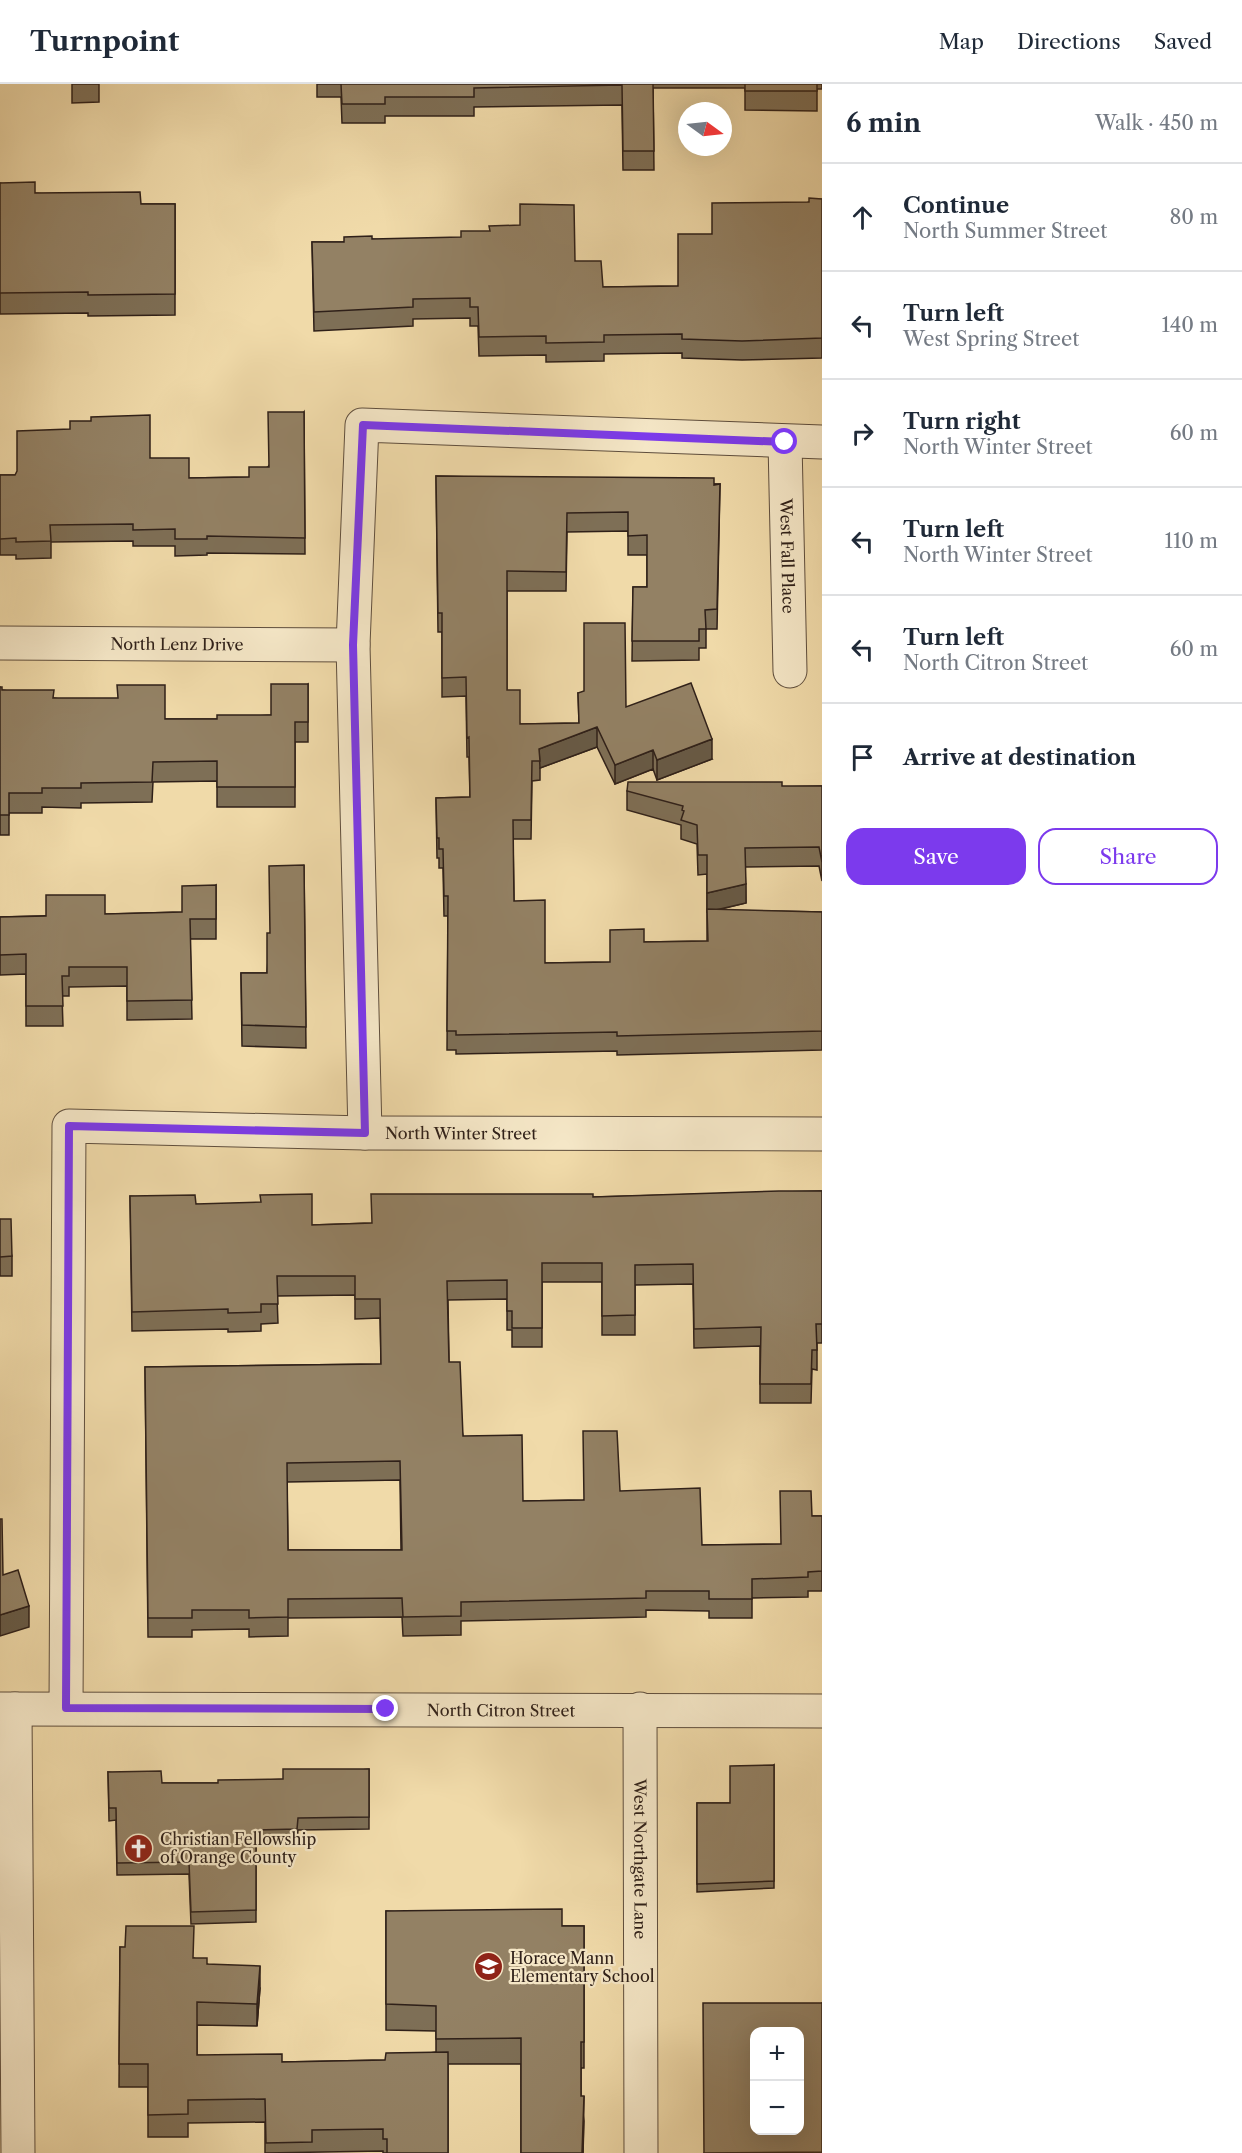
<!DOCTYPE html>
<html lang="en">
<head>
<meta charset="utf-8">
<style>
	:root { --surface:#fff; --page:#f2f2f3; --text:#1f2937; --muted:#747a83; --line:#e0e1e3; --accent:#7c3aed }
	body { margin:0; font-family:"Libre Caslon Text",serif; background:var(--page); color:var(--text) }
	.controls { position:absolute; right:18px; bottom:18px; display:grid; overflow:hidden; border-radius:12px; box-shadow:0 6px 24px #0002 }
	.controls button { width:54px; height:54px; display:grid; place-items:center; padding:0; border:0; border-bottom:2px solid var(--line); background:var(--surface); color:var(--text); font:30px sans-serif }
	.compass { position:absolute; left:678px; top:18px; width:54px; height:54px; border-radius:50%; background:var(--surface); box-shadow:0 6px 24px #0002; rotate:105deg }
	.stop { position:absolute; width:18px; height:18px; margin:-14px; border:4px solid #7c3aed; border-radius:50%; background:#fff }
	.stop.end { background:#7c3aed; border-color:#fff; box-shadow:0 2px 6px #0008 }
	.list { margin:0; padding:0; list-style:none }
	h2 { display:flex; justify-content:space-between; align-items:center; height:78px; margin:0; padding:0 24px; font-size:26px }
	h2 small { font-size:20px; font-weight:400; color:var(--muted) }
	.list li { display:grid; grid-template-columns:39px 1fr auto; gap:18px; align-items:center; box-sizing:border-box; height:108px; padding:0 24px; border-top:2px solid var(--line) }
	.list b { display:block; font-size:22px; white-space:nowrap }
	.list p { margin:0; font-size:20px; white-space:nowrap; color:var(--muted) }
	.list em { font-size:20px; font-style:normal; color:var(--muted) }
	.actions { display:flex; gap:12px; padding:18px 24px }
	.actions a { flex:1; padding:14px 0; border:2px solid var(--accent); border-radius:18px; text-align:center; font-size:21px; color:var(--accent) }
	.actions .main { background:var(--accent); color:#fff }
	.icon { flex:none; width:33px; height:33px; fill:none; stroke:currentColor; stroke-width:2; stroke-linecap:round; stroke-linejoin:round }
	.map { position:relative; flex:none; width:822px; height:2069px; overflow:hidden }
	header { display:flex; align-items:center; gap:36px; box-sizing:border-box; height:84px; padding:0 30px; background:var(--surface); border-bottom:2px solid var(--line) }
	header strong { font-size:28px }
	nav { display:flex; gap:33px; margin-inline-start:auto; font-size:21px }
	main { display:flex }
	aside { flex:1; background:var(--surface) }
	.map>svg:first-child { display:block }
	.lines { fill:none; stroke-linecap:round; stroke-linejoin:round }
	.minor-casing { stroke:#5f4e3d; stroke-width:35 }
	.minor { stroke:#f5e7c7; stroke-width:33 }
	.wall { fill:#7e6f56; stroke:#2f2019; stroke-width:1.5; fill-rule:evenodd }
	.shaded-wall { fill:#675a46; stroke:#2f2019; stroke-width:1.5 }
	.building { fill:#938164; stroke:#2f2019; stroke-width:1.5; fill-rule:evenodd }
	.route { stroke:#7c3aed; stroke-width:8 }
	.labels { text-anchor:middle; stroke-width:4.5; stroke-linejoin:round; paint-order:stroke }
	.street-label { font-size:16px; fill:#2f2019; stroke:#f5e7c7 }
	.poi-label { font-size:16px; fill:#2f2019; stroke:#f5e7c7; text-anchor:start }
</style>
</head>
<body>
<header>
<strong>Turnpoint</strong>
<nav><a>Map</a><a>Directions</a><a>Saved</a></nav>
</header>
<main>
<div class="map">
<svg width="822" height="2069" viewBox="0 0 822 2069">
	<rect width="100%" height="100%" fill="#f0daa9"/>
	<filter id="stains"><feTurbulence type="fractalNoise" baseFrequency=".00333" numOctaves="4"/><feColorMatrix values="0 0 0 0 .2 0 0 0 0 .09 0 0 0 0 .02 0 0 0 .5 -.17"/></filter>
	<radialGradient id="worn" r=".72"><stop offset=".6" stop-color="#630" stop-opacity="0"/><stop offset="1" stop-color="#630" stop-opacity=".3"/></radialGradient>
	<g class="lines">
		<defs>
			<g id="minor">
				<path id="s1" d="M 785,358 L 790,587"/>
				<path id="s2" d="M 0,559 L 353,561"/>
				<path d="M 365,1049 L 353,561 L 362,341 L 822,358"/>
				<path id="s3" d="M 66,1624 L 69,1042 L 365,1049 L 822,1050"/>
				<path id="s4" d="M 0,1625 L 822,1627"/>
				<path d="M 15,1625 L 18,2069"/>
				<path id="s5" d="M 640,1625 L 641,2069"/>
			</g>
		</defs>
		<use href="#minor" class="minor-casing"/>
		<use href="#minor" class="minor"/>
	</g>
	<path class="wall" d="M 72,0 L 99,0 L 99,18 L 72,19 Z
		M 317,0 L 822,0 L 822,5 L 817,5 L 817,27 L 745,26 L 745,4 L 653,4 L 654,86 L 623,86 L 622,21 L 474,23 L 474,32 L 385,32 L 385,39 L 342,39 L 341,13 L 317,13 Z
		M 0,99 L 35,109 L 141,120 L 175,120 L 175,231 L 88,232 L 88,229 L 0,230 Z
		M 822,115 L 822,274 L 742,276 L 682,274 L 682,269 L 604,270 L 604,277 L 546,278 L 546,271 L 479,272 L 478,242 L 470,242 L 470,234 L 413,235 L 413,242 L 314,247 L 312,158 L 344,158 L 372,155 L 575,177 L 603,203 L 678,202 L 712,150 L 809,118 Z
		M 304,328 L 305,470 L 207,469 L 207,471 L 175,472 L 175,462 L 133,462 L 133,457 L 51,458 L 51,474 L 16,475 L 16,471 L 0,471 L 0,391 L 15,391 L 150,374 L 189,394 L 249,393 L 268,383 Z
		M 436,392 L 720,400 L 717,545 L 706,545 L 706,564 L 699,564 L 699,576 L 632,577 L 633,503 L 647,503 L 647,471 L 628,471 L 628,447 L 567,448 L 566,507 L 507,507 L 507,606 L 520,640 L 579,639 L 578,609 L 626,623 L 712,675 L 657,696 L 653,685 L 615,700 L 597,663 L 540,684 L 540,696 L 532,697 L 531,755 L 513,755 L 514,817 L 545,879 L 610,878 L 644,858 L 707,857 L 707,790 L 698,791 L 697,760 L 681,755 L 681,741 L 627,726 L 627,707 L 822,702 L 822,797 L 819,782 L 745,783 L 746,819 L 717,826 L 822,828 L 822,966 L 617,971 L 617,967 L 456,970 L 456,966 L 447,966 L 448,832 L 444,832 L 443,784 L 439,784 L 439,774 L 437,774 L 436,714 L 470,713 L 469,673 L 467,673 L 466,612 L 442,613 L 442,548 L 438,548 Z
		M 308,600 L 308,658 L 295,658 L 295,723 L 217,723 L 217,697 L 153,698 L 152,718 L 81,719 L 81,724 L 42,723 L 42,729 L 9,729 L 9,751 L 0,751 L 0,603 L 2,606 L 54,614 L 165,635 L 217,635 L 271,631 Z
		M 304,781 L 306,964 L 242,962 L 241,889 L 267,889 L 270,849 Z
		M 216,801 L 216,855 L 190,855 L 192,935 L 127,936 L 127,902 L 69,903 L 69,912 L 62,912 L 63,942 L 26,942 L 26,890 L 0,891 L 0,833 L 182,828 Z
		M 822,1107 L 822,1259 L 817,1259 L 817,1286 L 812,1285 L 811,1319 L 760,1319 L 760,1262 L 694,1264 L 693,1200 L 635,1201 L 635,1251 L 602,1251 L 602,1198 L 542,1198 L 542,1263 L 512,1263 L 512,1246 L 507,1246 L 507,1215 L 448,1216 L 449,1278 L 463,1352 L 523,1417 L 583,1416 L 620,1407 L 702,1461 L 781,1460 L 812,1432 L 822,1432 L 822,1507 L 808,1507 L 808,1513 L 752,1514 L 752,1534 L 709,1534 L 709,1527 L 646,1526 L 646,1533 L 461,1537 L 461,1551 L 403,1552 L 402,1533 L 288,1534 L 288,1552 L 249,1553 L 249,1545 L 192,1546 L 192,1553 L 148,1553 L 145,1283 L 381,1280 L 380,1234 L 355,1235 L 355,1211 L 277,1212 L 278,1239 L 261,1240 L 261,1247 L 228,1248 L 228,1245 L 132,1247 L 130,1112 L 196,1120 L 312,1141 L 371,1139 L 593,1113 ZM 400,1396 L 401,1466 L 288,1466 L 287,1398 Z
		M 0,1135 L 12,1172 L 12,1192 L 0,1192 Z
		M 774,1681 L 774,1804 L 697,1808 L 697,1719 L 730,1719 Z
		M 369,1685 L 369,1745 L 298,1746 L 297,1757 L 256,1758 L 256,1838 L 191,1840 L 189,1790 L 117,1791 L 116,1736 L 109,1737 L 108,1688 L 162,1699 L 218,1699 L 283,1695 Z
		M 386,1827 L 562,1842 L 584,1842 L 584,1984 L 581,1984 L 581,2012 L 584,2037 L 583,2069 L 521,2069 L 521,1980 L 448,1980 L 448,2069 L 383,2069 L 383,2067 L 265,2069 L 265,2038 L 188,2039 L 188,2053 L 148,2053 L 148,2003 L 119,2003 L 120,1863 L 194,1874 L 260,1904 L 257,1942 L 197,1941 L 197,1971 L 282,1978 L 385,1976 L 436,1968 L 436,1947 L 386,1946 Z
		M 822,1919 L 822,2069 L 704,2069 Z"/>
	<path class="shaded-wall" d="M 597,643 L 597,663 L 540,684 L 539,665 Z
		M 712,655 L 712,675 L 657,696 L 657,676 Z
		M 653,666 L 653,685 L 615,700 L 615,681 Z
		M 746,800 L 746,819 L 707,828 L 707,809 Z
		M 29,1522 L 29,1543 L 0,1552 L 0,1531 Z
		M 260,1882 L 260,1904 L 257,1942 L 257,1920 Z
		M 584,2012 L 583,2069 L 582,2069 Z"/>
	<path class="building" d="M 341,0 L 653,0 L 654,67 L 623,67 L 622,1 L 474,4 L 474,13 L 385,13 L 385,20 L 342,20 Z
		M 745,0 L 817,0 L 817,7 L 745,7 Z
		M 35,98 L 35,109 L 140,108 L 141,120 L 175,120 L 175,210 L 88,211 L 88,208 L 0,209 L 0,99 Z
		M 809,114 L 822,115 L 822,254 L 742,257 L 682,255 L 682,250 L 604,251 L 604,258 L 546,259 L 546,252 L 479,253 L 478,223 L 470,223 L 470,214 L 413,215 L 413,223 L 314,228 L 312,158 L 344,158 L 344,153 L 372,152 L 372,155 L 461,153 L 461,147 L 490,147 L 489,142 L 520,141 L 520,120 L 574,121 L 575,177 L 601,177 L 603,203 L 678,202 L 678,150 L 712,150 L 712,119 L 809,118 Z
		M 268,328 L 304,328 L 305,454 L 207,452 L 207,455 L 175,455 L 175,445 L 133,446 L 133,440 L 50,441 L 51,457 L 16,458 L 16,454 L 0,455 L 0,391 L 15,391 L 17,387 L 17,347 L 70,345 L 70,337 L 91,337 L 91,333 L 150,331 L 150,374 L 189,374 L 189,394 L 249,393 L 249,383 L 269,383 Z
		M 436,392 L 714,394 L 714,401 L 720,400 L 717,525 L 705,526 L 706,545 L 699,545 L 699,557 L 632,557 L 633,503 L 647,503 L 647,451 L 628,452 L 628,428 L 567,429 L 566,488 L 507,487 L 507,606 L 520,606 L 520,640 L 579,639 L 578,609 L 584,607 L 584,539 L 625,539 L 626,623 L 691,599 L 712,655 L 657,676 L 653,666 L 615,681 L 597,643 L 539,665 L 540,677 L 532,677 L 531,736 L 513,736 L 514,817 L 545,816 L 545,879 L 610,878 L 610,846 L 644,845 L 644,858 L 708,857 L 707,825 L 822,828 L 822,947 L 617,952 L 617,948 L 456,951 L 456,947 L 447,947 L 448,812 L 444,812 L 443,765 L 439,765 L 439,754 L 437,754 L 436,714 L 470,713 L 469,653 L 467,654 L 466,593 L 442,594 L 442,529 L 438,529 Z
		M 271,600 L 308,600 L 308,638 L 295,638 L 295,703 L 217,703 L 217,677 L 153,678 L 152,698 L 81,699 L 81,704 L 42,704 L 42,709 L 9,709 L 9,731 L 0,731 L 0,603 L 2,603 L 2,606 L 54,606 L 53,614 L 118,614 L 117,601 L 165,601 L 165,635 L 217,635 L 217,631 L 271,631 Z
		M 628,698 L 782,698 L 782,702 L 822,702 L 822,778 L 819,763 L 745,764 L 746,800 L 707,809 L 707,771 L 698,771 L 697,741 L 681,736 L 684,727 L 682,726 L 683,722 L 627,707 Z
		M 304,781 L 306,943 L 242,941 L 241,889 L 267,889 L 267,849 L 270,849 L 269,782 Z
		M 216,801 L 216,835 L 190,835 L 192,916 L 127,917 L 127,883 L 69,883 L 69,892 L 62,892 L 63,922 L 26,922 L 26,870 L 0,871 L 0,833 L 46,832 L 46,811 L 105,811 L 105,830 L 182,828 L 182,802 Z
		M 779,1107 L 822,1107 L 822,1240 L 816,1240 L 817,1266 L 812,1266 L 811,1300 L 760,1300 L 761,1243 L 694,1245 L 693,1180 L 635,1181 L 635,1231 L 602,1232 L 602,1179 L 542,1179 L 542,1244 L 512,1244 L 512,1227 L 507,1227 L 507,1196 L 447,1197 L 449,1278 L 460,1278 L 463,1352 L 522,1351 L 523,1417 L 584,1416 L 583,1347 L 617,1347 L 620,1407 L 700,1404 L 702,1461 L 781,1460 L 780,1407 L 811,1407 L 812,1432 L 822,1432 L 822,1487 L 808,1488 L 808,1493 L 752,1495 L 752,1515 L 709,1515 L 709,1507 L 646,1507 L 646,1514 L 461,1518 L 461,1532 L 403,1533 L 402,1514 L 288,1515 L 288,1533 L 249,1534 L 249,1526 L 192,1526 L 192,1534 L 148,1534 L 145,1283 L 381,1280 L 380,1215 L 355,1215 L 355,1192 L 277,1192 L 278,1220 L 261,1220 L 261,1228 L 228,1229 L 228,1225 L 132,1228 L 130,1112 L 195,1111 L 196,1120 L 261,1118 L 260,1111 L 312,1110 L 312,1141 L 372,1139 L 371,1110 L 593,1110 L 593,1113 ZM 400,1377 L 402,1466 L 288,1466 L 287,1379 Z
		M 0,1135 L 11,1135 L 12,1172 L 0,1173 Z
		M 0,1435 L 2,1435 L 3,1491 L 18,1486 L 29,1522 L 0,1531 Z
		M 774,1681 L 774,1797 L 697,1800 L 697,1719 L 730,1719 L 730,1682 Z
		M 283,1685 L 369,1685 L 369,1733 L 298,1734 L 297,1745 L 256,1746 L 256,1826 L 191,1828 L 189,1778 L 117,1779 L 116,1724 L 109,1724 L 108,1688 L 161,1687 L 162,1699 L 218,1699 L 218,1696 L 283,1695 Z
		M 562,1825 L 562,1842 L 584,1842 L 584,1958 L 581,1958 L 581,2012 L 584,2012 L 582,2069 L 521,2069 L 521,1954 L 436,1955 L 436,1922 L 386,1920 L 386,1827 Z
		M 126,1842 L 194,1842 L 193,1874 L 207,1874 L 207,1880 L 260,1882 L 257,1920 L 197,1918 L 197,1971 L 282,1970 L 282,1978 L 385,1976 L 386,1969 L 448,1968 L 448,2069 L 387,2069 L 387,2055 L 383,2055 L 383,2045 L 312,2046 L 312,2058 L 266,2059 L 265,2015 L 188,2016 L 188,2030 L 148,2031 L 148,1980 L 119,1980 L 120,1863 L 125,1863 Z
		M 703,1919 L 822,1919 L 822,2068 L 704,2069 ZM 754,1947 L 800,1947 L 800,2046 L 754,2046 Z"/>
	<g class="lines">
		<path class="route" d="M 386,1625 L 66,1624 L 69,1042 L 365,1049 L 353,561 L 363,341 L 785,358"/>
	</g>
	<defs>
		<symbol id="church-disc" viewBox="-11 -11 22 22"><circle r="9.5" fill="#8f2418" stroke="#f5e7c7"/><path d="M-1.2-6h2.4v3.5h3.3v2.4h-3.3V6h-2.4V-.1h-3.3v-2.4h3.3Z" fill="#fff"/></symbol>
		<symbol id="school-disc" viewBox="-11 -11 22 22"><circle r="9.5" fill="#8f2418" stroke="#f5e7c7"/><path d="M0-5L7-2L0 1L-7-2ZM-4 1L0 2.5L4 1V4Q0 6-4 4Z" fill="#fff"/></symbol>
	</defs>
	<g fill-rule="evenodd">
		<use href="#church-disc" x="122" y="1748" width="33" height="33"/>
		<use href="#school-disc" x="472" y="1866" width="33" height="33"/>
	</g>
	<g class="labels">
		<g class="street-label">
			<text dy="6" stroke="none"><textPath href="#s1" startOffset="114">West Fall Place</textPath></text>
			<text dy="6" stroke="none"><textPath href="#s2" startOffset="177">North Lenz Drive</textPath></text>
			<text dy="6" stroke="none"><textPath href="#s3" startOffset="974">North Winter Street</textPath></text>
			<text dy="6" stroke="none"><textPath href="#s4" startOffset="501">North Citron Street</textPath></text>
			<text dy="6" stroke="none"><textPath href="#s5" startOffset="150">West Northgate Lane</textPath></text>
		</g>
		<g class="poi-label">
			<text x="160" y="1761">Christian Fellowship<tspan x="160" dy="18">of Orange County</tspan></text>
			<text x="510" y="1880">Horace Mann<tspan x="510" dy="18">Elementary School</tspan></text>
		</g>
	</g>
	<rect width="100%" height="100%" filter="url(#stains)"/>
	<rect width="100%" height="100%" fill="url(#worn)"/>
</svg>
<div class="controls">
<button>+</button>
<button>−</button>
</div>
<svg class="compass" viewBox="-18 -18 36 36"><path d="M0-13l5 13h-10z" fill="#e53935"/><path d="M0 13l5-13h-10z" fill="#747a83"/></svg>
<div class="stop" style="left:785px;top:358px"></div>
<div class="stop end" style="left:386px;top:1625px"></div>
</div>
<aside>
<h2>6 min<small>Walk · 450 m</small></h2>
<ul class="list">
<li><svg class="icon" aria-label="ahead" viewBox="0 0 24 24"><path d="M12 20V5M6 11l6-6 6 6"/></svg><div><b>Continue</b><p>North Summer Street</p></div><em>80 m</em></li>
<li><svg class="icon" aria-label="left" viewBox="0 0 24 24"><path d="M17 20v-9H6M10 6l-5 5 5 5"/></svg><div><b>Turn left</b><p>West Spring Street</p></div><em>140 m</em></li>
<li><svg class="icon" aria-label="right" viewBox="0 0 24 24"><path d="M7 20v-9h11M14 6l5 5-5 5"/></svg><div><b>Turn right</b><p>North Winter Street</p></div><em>60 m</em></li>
<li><svg class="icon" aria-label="left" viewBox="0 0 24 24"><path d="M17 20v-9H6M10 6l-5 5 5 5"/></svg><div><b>Turn left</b><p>North Winter Street</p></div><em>110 m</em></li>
<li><svg class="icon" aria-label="left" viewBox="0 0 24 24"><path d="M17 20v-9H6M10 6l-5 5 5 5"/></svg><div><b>Turn left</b><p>North Citron Street</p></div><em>60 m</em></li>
<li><svg class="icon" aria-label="arrive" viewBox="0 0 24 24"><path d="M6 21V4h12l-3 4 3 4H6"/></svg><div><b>Arrive at destination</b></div></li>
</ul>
<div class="actions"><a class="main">Save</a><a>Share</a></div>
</aside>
</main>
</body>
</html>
